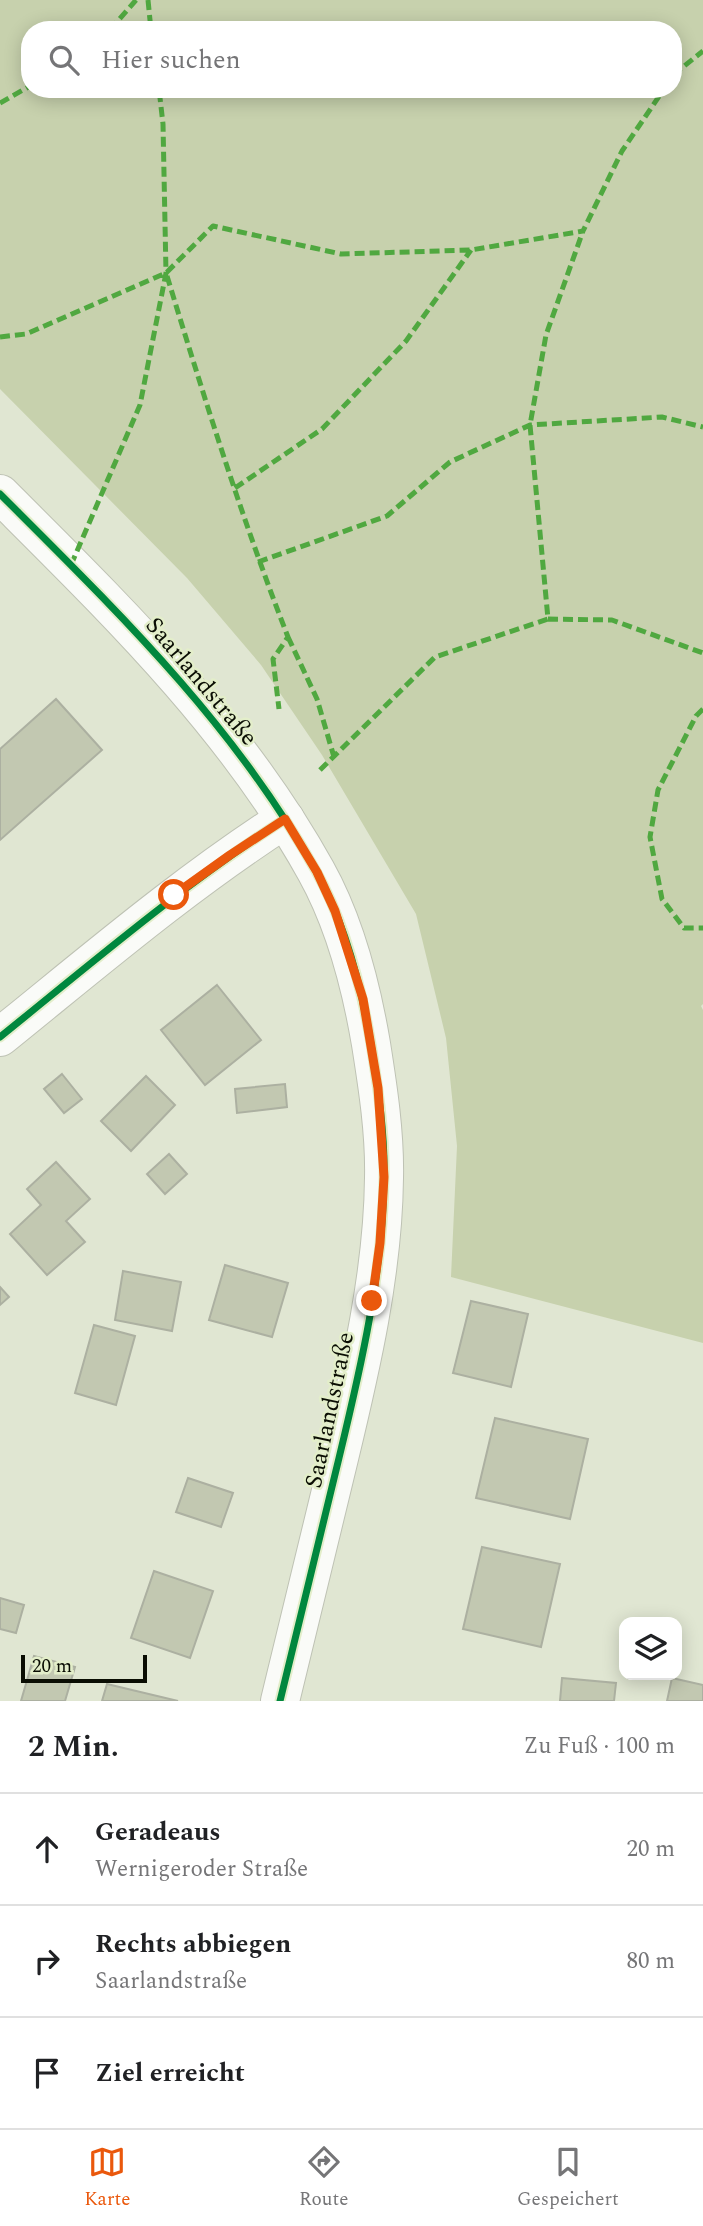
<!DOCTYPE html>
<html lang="de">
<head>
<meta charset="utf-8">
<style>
	:root { --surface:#fff; --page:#f6f6f6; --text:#202124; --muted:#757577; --line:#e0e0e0; --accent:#ea580c }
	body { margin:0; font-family:Spectral,serif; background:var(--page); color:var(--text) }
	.controls { position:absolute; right:21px; bottom:21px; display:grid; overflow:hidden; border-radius:14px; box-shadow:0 4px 18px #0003 }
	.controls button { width:63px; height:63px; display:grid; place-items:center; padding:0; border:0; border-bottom:2px solid var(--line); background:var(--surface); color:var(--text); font:35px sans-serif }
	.scale { position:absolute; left:21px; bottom:18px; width:126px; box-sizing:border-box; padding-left:7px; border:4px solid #0a0d03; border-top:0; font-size:19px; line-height:24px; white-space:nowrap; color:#0a0d03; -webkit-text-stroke:5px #e3eeca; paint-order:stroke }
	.stop { position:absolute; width:21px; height:21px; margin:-16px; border:5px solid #ea580c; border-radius:50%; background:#fff }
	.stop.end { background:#ea580c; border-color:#fff; box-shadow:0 2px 7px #0008 }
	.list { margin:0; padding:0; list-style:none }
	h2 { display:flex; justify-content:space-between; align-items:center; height:91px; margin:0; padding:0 28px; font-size:30px }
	h2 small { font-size:23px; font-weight:400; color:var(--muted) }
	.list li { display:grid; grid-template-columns:46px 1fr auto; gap:21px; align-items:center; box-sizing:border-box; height:112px; padding:0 28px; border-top:2px solid var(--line) }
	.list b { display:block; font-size:26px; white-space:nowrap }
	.list p { margin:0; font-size:23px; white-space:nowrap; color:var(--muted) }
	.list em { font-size:23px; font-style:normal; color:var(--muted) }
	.icon { flex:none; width:38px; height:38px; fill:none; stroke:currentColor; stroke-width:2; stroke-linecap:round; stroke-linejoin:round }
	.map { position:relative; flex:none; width:703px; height:1701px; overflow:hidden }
	.search { position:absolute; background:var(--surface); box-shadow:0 4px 18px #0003; left:21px; right:21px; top:21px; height:77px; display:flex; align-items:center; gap:18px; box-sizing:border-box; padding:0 24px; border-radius:28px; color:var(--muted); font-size:26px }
	.sheet { height:427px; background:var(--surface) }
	nav { display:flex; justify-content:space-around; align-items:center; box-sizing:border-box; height:98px; border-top:2px solid var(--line); background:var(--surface); font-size:19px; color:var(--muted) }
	nav a { display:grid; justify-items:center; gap:4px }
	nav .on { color:var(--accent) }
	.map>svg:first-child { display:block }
	.green { fill:#c7d1ad; fill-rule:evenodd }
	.building { fill:#c2c8b1; stroke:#acb0a1; stroke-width:2 }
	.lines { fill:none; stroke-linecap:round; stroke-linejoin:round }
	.minor-casing { stroke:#bec2b4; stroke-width:40 }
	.tertiary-casing { stroke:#bec2b4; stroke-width:40 }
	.minor { stroke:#fafbf8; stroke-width:38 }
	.tertiary { stroke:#fafbf8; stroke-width:38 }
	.quiet { stroke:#50a840; stroke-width:5; stroke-dasharray:10 5; stroke-linecap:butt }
	.cycleway-casing { stroke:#e3eeca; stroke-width:11 }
	.cycleway { stroke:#00873e; stroke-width:7 }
	.route { stroke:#ea580c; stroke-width:9 }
	.labels { text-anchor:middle; stroke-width:5; stroke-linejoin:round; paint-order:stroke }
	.street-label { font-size:24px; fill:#0a0d03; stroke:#e3eeca }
</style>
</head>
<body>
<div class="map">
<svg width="703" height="1701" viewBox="0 0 703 1701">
	<rect width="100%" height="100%" fill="#e0e6d2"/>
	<path class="green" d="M 0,0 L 703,0 L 703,1004 L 701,1006 L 703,1010 L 703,1343 L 451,1277 L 457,1146 L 446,1038 L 416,914 L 322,755 L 261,665 L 187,578 L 0,389 ZM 30,30 L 673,30 L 673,89 L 30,89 Z"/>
	<path class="building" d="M 56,699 L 102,750 L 0,840 L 0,749 Z
		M 217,985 L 261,1040 L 205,1085 L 161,1030 Z
		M 62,1074 L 82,1099 L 64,1113 L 44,1089 Z
		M 146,1076 L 175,1105 L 131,1151 L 101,1121 Z
		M 285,1084 L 287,1107 L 237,1113 L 235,1089 Z
		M 169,1154 L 187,1174 L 165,1194 L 147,1174 Z
		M 56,1162 L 90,1199 L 66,1221 L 85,1242 L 47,1275 L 10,1234 L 41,1205 L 27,1189 Z
		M 225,1265 L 288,1283 L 272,1337 L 209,1320 Z
		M 123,1271 L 181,1282 L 172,1331 L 115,1320 Z
		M 0,1287 L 9,1297 L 0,1305 Z
		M 471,1301 L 528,1314 L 511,1387 L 453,1373 Z
		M 94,1325 L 135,1336 L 116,1405 L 75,1393 Z
		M 495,1418 L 588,1439 L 570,1519 L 476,1498 Z
		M 188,1478 L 233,1493 L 221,1527 L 176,1512 Z
		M 482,1547 L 560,1564 L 541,1647 L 463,1629 Z
		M 154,1571 L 213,1591 L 190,1658 L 131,1638 Z
		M 0,1598 L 24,1605 L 16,1633 L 0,1629 Z
		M 34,1656 L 75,1667 L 65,1701 L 21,1701 Z
		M 562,1678 L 616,1683 L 614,1701 L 560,1701 Z
		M 672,1678 L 703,1685 L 703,1701 L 667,1701 Z
		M 107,1684 L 178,1701 L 102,1701 Z"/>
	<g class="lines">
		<defs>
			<path id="minor" d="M 0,1037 C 93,962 184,884 285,819"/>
			<path id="tertiary" d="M 0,494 C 117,611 235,725 316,871 C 345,923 361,985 371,1044 C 378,1088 385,1134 384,1178 C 383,1272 361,1367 339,1458 C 320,1539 300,1620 280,1701"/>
		</defs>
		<use href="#minor" class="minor-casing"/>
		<use href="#tertiary" class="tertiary-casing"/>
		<use href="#minor" class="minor"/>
		<use href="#tertiary" class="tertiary"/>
		<path class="quiet" d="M 148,0 L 151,30
			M 110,30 L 136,0
			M 673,75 L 703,51
			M 0,103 L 30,86
			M 167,276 C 204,397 242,519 288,637 L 273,659 L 279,709
			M 0,337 L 26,334 L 166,273 L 213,226 L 341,254 L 471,250 L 583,231 L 622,151 L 664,89
			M 235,488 L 322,429 L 406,341 L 471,250
			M 258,562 L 387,516 L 450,462 L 530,425 L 662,417 L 703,427
			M 71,565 L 140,405 L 166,273 L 163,124 L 159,89
			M 548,619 L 612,620 L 703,653
			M 288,637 L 317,699 L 334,757
			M 703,709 L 696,716 L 658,790 L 650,837 L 662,899 L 684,928 L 703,928
			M 320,770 L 435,657 L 548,619 L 530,425 L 546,335 L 583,231"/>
		<defs>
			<path id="cycleway" d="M 0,494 C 117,611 235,725 316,871 C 345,923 361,985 371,1044 C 378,1088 385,1134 384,1178 C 383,1272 361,1367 339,1458 C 320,1539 300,1620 280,1701
				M 0,1037 C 93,962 184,884 285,819"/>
		</defs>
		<use href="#cycleway" class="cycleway-casing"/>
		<use href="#cycleway" class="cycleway"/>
	</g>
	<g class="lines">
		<path class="route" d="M 174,895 L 230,855 L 285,819 L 317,872 L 335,911 L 363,999 L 378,1088 L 384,1177 L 380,1243 L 372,1301"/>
	</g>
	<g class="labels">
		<g class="street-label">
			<text transform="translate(202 681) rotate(50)" y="8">Saarlandstraße</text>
			<text transform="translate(329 1410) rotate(-78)" y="8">Saarlandstraße</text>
		</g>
	</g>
</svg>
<div class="controls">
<button><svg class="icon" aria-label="layers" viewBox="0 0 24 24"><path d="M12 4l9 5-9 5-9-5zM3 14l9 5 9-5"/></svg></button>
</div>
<div class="scale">20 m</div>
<div class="stop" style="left:174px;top:895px"></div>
<div class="stop end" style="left:372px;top:1301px"></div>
<div class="search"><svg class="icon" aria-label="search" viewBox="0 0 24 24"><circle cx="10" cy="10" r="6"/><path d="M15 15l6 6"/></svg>Hier suchen</div>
</div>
<section class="sheet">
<h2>2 Min.<small>Zu Fuß · 100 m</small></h2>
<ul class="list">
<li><svg class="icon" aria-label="ahead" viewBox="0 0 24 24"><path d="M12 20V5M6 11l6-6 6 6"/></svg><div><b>Geradeaus</b><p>Wernigeroder Straße</p></div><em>20 m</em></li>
<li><svg class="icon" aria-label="right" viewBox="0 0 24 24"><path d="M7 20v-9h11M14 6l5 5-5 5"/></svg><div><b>Rechts abbiegen</b><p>Saarlandstraße</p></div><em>80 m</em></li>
<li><svg class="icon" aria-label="arrive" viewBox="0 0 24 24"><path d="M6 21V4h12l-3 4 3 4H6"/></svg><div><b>Ziel erreicht</b></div></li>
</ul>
</section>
<nav>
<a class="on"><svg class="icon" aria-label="map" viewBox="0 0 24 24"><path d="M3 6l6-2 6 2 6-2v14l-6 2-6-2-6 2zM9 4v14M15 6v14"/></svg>Karte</a>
<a><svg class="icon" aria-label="directions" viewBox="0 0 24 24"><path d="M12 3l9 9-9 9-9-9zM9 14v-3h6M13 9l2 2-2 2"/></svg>Route</a>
<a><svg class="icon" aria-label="saved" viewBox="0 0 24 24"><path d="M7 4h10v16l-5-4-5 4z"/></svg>Gespeichert</a>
</nav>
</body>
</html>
